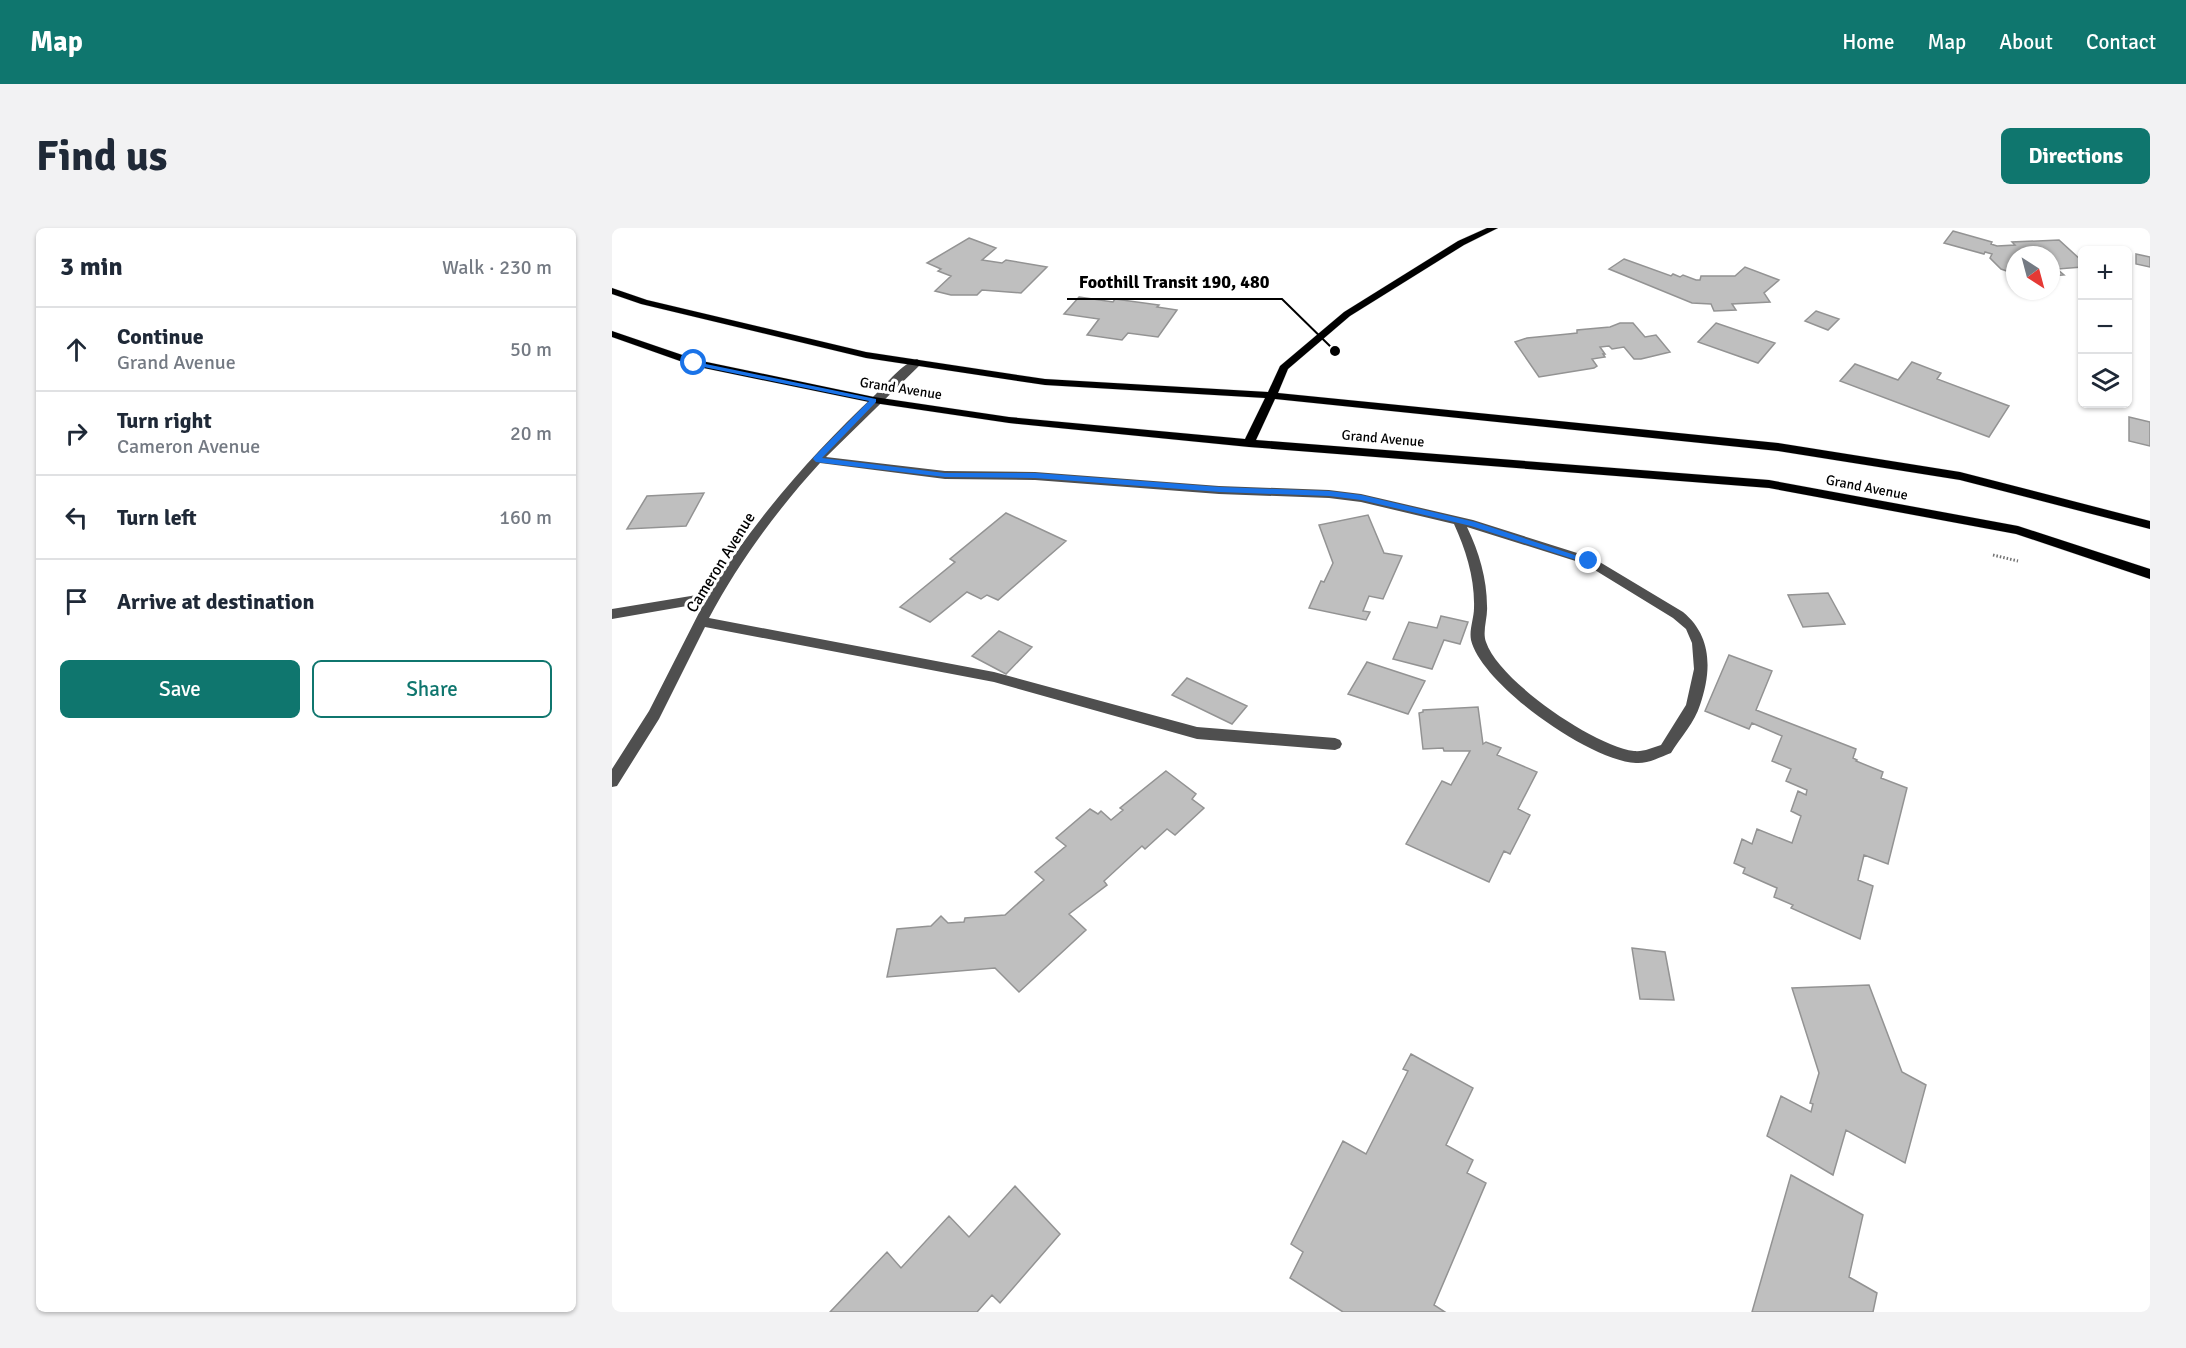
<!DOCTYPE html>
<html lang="en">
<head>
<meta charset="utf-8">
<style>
	:root { --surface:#fff; --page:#f2f2f3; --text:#1f2937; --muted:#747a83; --line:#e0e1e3; --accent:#0f766e }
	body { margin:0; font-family:Signika,sans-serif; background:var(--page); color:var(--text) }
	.controls { position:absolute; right:18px; top:18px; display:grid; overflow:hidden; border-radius:9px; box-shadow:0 2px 4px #0004 }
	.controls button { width:54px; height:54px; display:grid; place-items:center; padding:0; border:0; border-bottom:2px solid var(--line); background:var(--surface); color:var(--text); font:30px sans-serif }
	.compass { position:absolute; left:1394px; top:18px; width:54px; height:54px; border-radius:50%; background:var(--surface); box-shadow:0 2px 4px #0004; rotate:144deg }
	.stop { position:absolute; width:18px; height:18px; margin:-14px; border:4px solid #1a73e8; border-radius:50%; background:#fff }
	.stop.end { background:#1a73e8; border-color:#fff; box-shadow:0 2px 6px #0008 }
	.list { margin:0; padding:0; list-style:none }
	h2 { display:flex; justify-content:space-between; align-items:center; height:78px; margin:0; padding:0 24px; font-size:26px }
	h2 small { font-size:20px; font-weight:400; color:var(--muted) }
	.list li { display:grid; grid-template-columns:39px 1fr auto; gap:18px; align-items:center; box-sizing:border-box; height:84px; padding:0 24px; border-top:2px solid var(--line) }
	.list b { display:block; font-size:22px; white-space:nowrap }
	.list p { margin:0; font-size:20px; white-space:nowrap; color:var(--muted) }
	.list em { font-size:20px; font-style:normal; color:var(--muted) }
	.actions { display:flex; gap:12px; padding:18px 24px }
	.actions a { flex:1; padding:14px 0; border:2px solid var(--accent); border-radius:9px; text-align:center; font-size:21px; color:var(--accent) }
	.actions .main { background:var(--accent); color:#fff }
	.icon { flex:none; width:33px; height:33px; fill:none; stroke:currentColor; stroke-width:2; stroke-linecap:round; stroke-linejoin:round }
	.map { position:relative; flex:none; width:1538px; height:1084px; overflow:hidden; border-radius:9px }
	header { display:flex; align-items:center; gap:36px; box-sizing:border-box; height:84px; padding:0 30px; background:var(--accent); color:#fff }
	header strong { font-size:28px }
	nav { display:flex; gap:33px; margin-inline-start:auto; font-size:21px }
	.intro { display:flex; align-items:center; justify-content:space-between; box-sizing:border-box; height:144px; padding:0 36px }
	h1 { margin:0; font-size:42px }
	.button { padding:15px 27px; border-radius:9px; background:var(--accent); color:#fff; font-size:21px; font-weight:700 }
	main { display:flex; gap:36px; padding:0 36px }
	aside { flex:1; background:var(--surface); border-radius:9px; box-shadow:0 2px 4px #0004 }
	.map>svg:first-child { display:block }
	.building { fill:#bfbfbf; stroke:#939393; stroke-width:1.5 }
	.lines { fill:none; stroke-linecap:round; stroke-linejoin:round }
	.major-casing { stroke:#dbdbdb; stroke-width:1 }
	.path { stroke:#717171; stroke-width:3; stroke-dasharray:1.5 2; stroke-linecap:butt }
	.minor { fill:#4f4f4f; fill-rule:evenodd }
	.major { fill:#000; fill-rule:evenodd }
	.route { fill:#1a73e8 }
	.labels { text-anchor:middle; stroke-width:6; stroke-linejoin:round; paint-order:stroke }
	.far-street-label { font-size:14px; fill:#000; stroke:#fff }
	.street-label { font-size:16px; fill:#000; stroke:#fff }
	.leader { fill:none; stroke:#000; stroke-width:2 }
	.callout-dot { fill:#000; stroke:#fff; stroke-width:2 }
	.callout-label { font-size:18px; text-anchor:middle; font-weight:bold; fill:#000; stroke:#fff; stroke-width:6; stroke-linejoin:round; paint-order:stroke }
</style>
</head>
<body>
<header>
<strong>Map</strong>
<nav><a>Home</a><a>Map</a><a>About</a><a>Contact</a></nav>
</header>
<div class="intro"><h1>Find us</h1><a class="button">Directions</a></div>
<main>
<aside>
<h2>3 min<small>Walk · 230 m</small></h2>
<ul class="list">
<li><svg class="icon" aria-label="ahead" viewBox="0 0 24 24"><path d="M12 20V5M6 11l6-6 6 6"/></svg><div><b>Continue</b><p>Grand Avenue</p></div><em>50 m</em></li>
<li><svg class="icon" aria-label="right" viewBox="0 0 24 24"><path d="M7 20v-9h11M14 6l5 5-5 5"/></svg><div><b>Turn right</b><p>Cameron Avenue</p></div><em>20 m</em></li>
<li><svg class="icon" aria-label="left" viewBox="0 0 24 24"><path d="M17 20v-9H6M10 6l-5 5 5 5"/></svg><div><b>Turn left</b></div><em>160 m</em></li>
<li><svg class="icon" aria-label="arrive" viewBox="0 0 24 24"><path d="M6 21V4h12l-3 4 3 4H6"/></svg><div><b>Arrive at destination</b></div></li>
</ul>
<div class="actions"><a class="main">Save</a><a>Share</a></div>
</aside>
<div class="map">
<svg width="1538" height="1084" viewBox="0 0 1538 1084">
	<rect width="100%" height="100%" fill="#fff"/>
	<path class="building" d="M 1341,3 L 1380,14 L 1379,16 L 1385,18 L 1403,17 L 1400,14 L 1447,12 L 1470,33 L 1470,39 L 1445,41 L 1452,47 L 1439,48 L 1439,27 L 1403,27 L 1403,46 L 1389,41 L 1378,30 L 1380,26 L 1373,24 L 1372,26 L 1332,15 Z
		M 357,10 L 384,20 L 370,32 L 390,35 L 394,32 L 435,39 L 409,65 L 370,62 L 365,67 L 339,67 L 323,63 L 339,48 L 326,43 L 329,41 L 315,35 Z
		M 1524,26 L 1538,29 L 1538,39 L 1524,36 Z
		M 1012,31 L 1059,48 L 1061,46 L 1068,49 L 1071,47 L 1084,52 L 1088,52 L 1089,48 L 1123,48 L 1133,39 L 1167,52 L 1152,65 L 1158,74 L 1120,76 L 1124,82 L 1102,83 L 1099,76 L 1080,75 L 997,41 Z
		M 467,69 L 501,74 L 503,71 L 547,77 L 545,79 L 565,82 L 546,109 L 516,105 L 510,112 L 475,107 L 487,91 L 452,86 Z
		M 1204,83 L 1227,91 L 1216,102 L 1193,93 Z
		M 1008,95 L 1021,95 L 1033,109 L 1044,107 L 1058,124 L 1029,131 L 1022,131 L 1012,119 L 1000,121 L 997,118 L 988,119 L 993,126 L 991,126 L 993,129 L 980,131 L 985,138 L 982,140 L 927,149 L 903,114 L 915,110 L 956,106 L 965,105 L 965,102 L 998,99 Z
		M 1104,95 L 1163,115 L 1146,135 L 1086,114 Z
		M 1300,134 L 1329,145 L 1325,151 L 1397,178 L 1377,209 L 1228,153 L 1243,136 L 1286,152 Z
		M 1517,189 L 1538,194 L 1538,218 L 1517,213 Z
		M 92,265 L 74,298 L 15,301 L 35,268 Z
		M 394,285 L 454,313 L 386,372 L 375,367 L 369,371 L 355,364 L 318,394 L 288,379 L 343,334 L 338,331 Z
		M 756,287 L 772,325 L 790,328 L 771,371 L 757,368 L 751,383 L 758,384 L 754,392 L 697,380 L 709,353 L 712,354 L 721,335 L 707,297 Z
		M 1216,365 L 1233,396 L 1191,399 L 1176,367 Z
		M 829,388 L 856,394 L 848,416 L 832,412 L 820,441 L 781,431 L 797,394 L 825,400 Z
		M 387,403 L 420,419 L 394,446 L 360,428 Z
		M 1117,427 L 1160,443 L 1144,482 L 1244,521 L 1241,530 L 1245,532 L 1244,533 L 1271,544 L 1269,550 L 1295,560 L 1276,636 L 1252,627 L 1246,652 L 1261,658 L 1248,711 L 1179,680 L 1181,677 L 1162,669 L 1165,660 L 1131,645 L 1133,640 L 1122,635 L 1130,611 L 1140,616 L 1145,601 L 1180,615 L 1189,588 L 1179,583 L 1186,563 L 1194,567 L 1195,562 L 1174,553 L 1179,541 L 1160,533 L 1170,508 L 1140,495 L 1137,501 L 1093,483 Z
		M 755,434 L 813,453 L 796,486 L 736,466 Z
		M 575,450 L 635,478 L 620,496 L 560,467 Z
		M 866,479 L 871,516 L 874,514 L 889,520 L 885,527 L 925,544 L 906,581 L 918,587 L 898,626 L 892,623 L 877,654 L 794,616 L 830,553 L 839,557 L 858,523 L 832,523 L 831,520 L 811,521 L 807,485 L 811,484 L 811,482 Z
		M 554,543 L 584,566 L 580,571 L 592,580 L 563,607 L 555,601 L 533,621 L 530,618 L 492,653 L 495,657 L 457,686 L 474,702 L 407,764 L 383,740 L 275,749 L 285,701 L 319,698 L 329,688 L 336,695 L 352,694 L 353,690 L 393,687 L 432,652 L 423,644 L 454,618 L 444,610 L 478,581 L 486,586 L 489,583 L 499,592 L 511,582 L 508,580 Z
		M 1020,720 L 1053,724 L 1062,772 L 1028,771 Z
		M 1257,757 L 1290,844 L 1314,857 L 1293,935 L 1234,902 L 1221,947 L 1155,908 L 1169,868 L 1199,884 L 1201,876 L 1198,875 L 1207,845 L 1180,760 Z
		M 799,826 L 861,860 L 834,917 L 861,932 L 855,945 L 874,955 L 822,1077 L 833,1084 L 731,1084 L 678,1050 L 691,1024 L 679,1016 L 731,913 L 754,926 L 796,843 L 791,841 Z
		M 1179,947 L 1251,987 L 1237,1049 L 1265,1065 L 1261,1084 L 1140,1084 Z
		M 403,958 L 448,1006 L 388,1075 L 380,1067 L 365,1084 L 218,1084 L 275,1024 L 289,1040 L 337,988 L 357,1009 Z"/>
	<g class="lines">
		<defs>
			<path id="major" d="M 875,0 L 886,0 L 852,17 L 738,88 L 676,141 L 666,165 L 1166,215 L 1348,244 L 1538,293 L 1538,301 L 1348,252 L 1166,223 L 663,171 L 644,212 L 1157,252 L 1406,298 L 1538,341 L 1538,351 L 1404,306 L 1157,260 L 637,219 L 397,195 L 262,175 L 82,138 L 0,109 L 0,103 L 85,132 L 262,169 L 397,189 L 633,211 L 653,170 L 433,157 L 254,130 L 29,76 L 0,66 L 0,60 L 35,72 L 254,124 L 433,151 L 656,164 L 668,138 L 732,84 L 846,13 Z"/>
		</defs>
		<use href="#major" class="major-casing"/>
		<path class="path" d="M 1381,327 L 1406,333"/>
		<path class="minor" d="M 305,131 L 310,134 L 309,136 L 214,229 L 333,243 L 423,244 L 607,258 L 717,262 L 749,266 L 861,292 L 981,330 L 1071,384 C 1100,408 1100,442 1088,477 C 1083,494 1068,510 1059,525 C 1048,529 1036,536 1024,535 C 978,533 870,457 859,412 C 857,402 862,390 862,380 C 863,351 854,322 842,296 L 749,274 L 717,270 L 607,266 L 423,252 L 333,251 L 208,235 C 165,282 127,334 97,390 L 382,444 L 585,499 L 723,510 L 728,512 L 730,516 L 728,520 L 723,522 L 585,511 L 382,454 L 93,399 L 47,491 L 5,558 L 0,559 L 0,541 L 37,483 L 92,375 L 0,391 L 0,381 L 97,365 C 144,290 200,226 264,166 C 275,155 290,136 305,131 ZM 855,299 L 973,336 L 1061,390 L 1074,401 L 1080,415 L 1082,441 L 1074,477 L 1049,517 C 1040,520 1031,524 1022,523 C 982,518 887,453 874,414 C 870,403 876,390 875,378 C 875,351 867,324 855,299 Z"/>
		<use href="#major" class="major"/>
	</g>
	<path class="route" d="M 79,133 L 264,171 L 264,174 L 210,230 L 333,245 L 423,245 L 608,259 L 717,263 L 749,267 L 863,294 L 981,333 L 977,336 L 859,298 L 749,272 L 717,268 L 608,264 L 423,250 L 333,249 L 204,234 L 201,231 L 202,229 L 257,173 L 82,137 Z"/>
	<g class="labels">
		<g class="far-street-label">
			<text transform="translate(289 160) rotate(9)" y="5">Grand Avenue</text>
			<text transform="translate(771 210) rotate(5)" y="5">Grand Avenue</text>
			<text transform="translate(1255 259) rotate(11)" y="5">Grand Avenue</text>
		</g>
		<g class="street-label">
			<text transform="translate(108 334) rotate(-58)" y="6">Cameron Avenue</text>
		</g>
	</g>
	<path class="leader" d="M723 123L670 71H455"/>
	<circle class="callout-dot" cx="723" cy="123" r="6"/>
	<g class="callout-label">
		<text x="562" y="60">Foothill Transit 190, 480</text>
	</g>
</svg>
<div class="controls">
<button>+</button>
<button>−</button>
<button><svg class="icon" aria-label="layers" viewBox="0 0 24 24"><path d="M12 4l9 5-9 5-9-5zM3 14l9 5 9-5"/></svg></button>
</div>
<svg class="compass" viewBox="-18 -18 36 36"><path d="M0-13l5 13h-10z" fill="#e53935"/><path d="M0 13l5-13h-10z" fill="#747a83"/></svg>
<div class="stop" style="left:82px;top:135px"></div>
<div class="stop end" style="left:977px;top:333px"></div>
</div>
</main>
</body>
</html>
